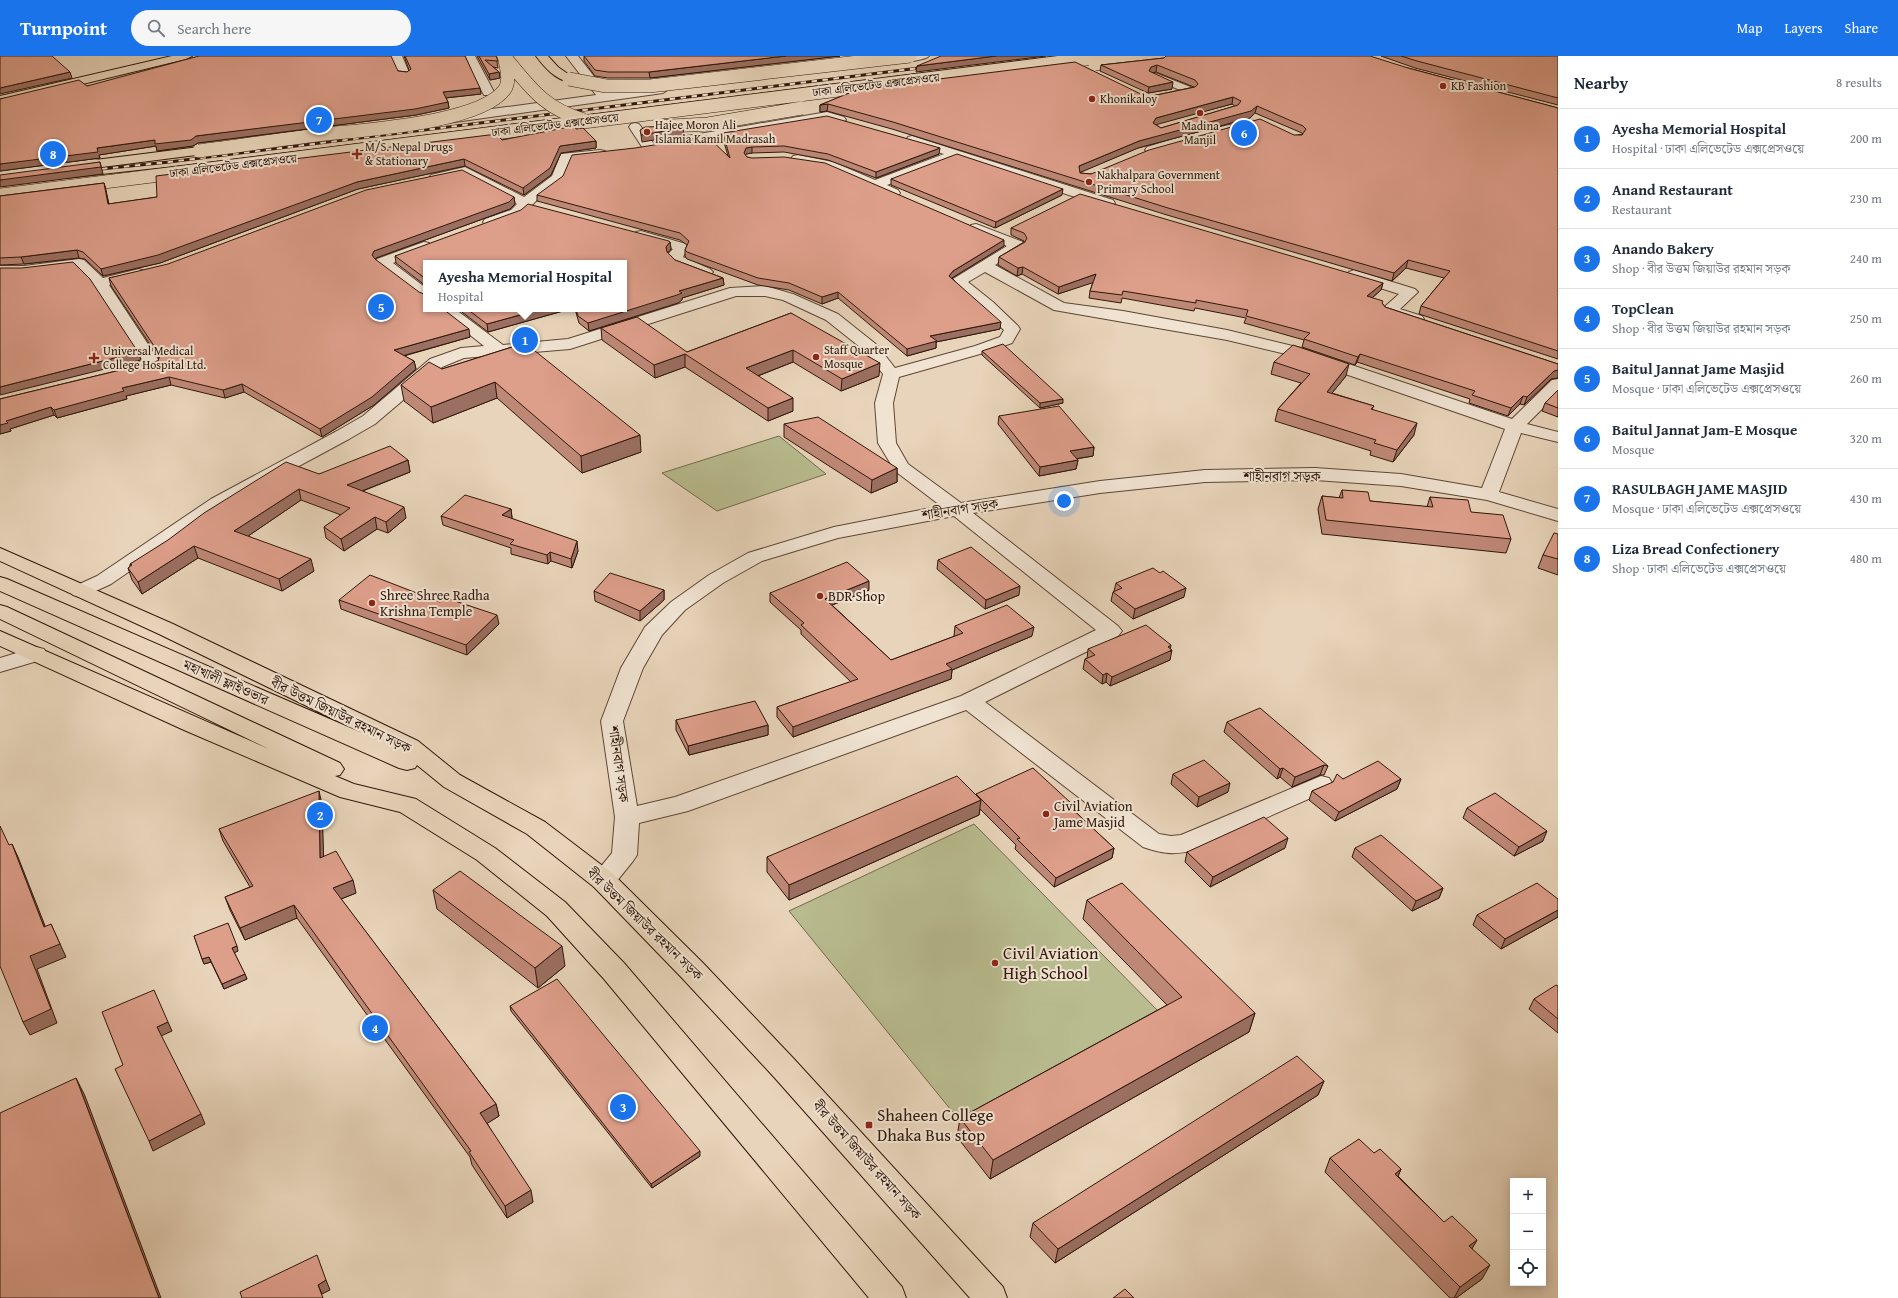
<!DOCTYPE html>
<html lang="en">
<head>
<meta charset="utf-8">
<style>
	:root { --surface:#fff; --page:#f6f6f7; --text:#1f2937; --muted:#747a83; --line:#e0e1e3; --accent:#1a73e8 }
	body { margin:0; font-family:"Gentium Book Plus","Noto Serif Bengali",serif; background:var(--page); color:var(--text) }
	.controls { position:absolute; right:12px; bottom:12px; display:grid; overflow:hidden; border-radius:0px; box-shadow:0 2px 10px #0003 }
	.controls button { width:36px; height:36px; display:grid; place-items:center; padding:0; border:0; border-bottom:1px solid var(--line); background:var(--surface); color:var(--text); font:20px sans-serif }
	.you { position:absolute; left:1064px; top:445px; width:14px; height:14px; margin:-10px; border:3px solid #fff; border-radius:50%; background:#1a73e8; box-shadow:0 0 0 6px #1a73e833 }
	.badge { display:grid; place-items:center; width:26px; height:26px; border-radius:50%; background:var(--accent); color:#fff; font-size:13px; font-weight:700 }
	.pin { position:absolute; translate:-50% -50%; border:2px solid #fff; box-shadow:0 1px 4px #0006 }
	.popup { position:absolute; left:423px; top:204px; width:204px; height:52px; box-sizing:border-box; display:grid; place-content:center; border-radius:0px; background:var(--surface); filter:drop-shadow(0 1px 3px #0005); font-size:13px; white-space:nowrap; color:var(--muted) }
	.popup b { font-size:15px; color:var(--text) }
	.popup::after { content:''; position:absolute; left:50%; top:100%; margin-left:-8px; border:8px solid transparent; border-top-color:var(--surface) }
	.list { margin:0; padding:0; list-style:none }
	h2 { display:flex; justify-content:space-between; align-items:center; height:52px; margin:0; padding:0 16px; font-size:17px }
	h2 small { font-size:13px; font-weight:400; color:var(--muted) }
	.list li { display:grid; grid-template-columns:26px 1fr auto; gap:12px; align-items:center; box-sizing:border-box; height:60px; padding:0 16px; border-top:1px solid var(--line) }
	.list b { display:block; font-size:15px; white-space:nowrap }
	.list p { margin:0; font-size:13px; white-space:nowrap; color:var(--muted) }
	.list em { font-size:13px; font-style:normal; color:var(--muted) }
	.icon { flex:none; width:22px; height:22px; fill:none; stroke:currentColor; stroke-width:2; stroke-linecap:round; stroke-linejoin:round }
	.map { position:relative; flex:none; width:1558px; height:1242px; overflow:hidden }
	header { display:flex; align-items:center; gap:24px; box-sizing:border-box; height:56px; padding:0 20px; background:var(--accent); color:#fff }
	header strong { font-size:19px }
	nav { display:flex; gap:22px; margin-inline-start:auto; font-size:14px }
	.search { width:280px; height:36px; background:var(--page); display:flex; align-items:center; gap:10px; box-sizing:border-box; padding:0 14px; border-radius:22px; color:var(--muted); font-size:15px }
	main { display:flex }
	aside { flex:1; background:var(--surface) }
	.map>svg:first-child { display:block }
	.green { fill:#b8bc8f; stroke:#746a4c }
	.lines { fill:none; stroke-linecap:round; stroke-linejoin:round }
	.pedestrian-casing { stroke:#5e4635; stroke-width:2 }
	.minor-casing { stroke:#5e4635; stroke-width:2 }
	.primary-casing { stroke:#301709; stroke-width:2 }
	.trunk-casing { stroke:#301709; stroke-width:2 }
	.motorway-casing { stroke:#301709; stroke-width:2 }
	.pedestrian { fill:#f0e3d2; fill-rule:evenodd }
	.minor { fill:#f0e3d2; fill-rule:evenodd }
	.primary { fill:#e8d4ba; fill-rule:evenodd }
	.trunk { fill:#e8d4ba; fill-rule:evenodd }
	.motorway { fill:#e8d4ba; fill-rule:evenodd }
	.tram { stroke:#301709; stroke-width:1 }
	.rail-casing { stroke:#301709; stroke-width:3 }
	.rail { stroke:#f0e3d2; stroke-width:2; stroke-dasharray:5.5; stroke-linecap:butt }
	.motorway-bridge-casing { stroke:#301709; stroke-width:14; stroke-linecap:butt }
	.motorway-bridge { stroke:#e8d4ba; stroke-width:13 }
	.wall { fill:#be8877; stroke:#301709; fill-rule:evenodd }
	.shaded-wall { fill:#9b6f61; stroke:#301709 }
	.building { fill:#dd9e8a; stroke:#301709; fill-rule:evenodd }
	.poi-dot { fill:#8f2418; stroke:#f0e3d2; stroke-width:1.5 }
	.labels { text-anchor:middle; stroke-width:4; stroke-linejoin:round; paint-order:stroke }
	.far-street-label { font-size:12px; fill:#301709; stroke:#f0e3d2 }
	.far-poi-label { font-size:12px; fill:#301709; stroke:#f0e3d2; text-anchor:start }
	.street-label { font-size:14px; fill:#301709; stroke:#f0e3d2 }
	.poi-label { font-size:14px; fill:#301709; stroke:#f0e3d2; text-anchor:start }
	.near-poi-label { font-size:17px; fill:#301709; stroke:#f0e3d2; text-anchor:start }
</style>
</head>
<body>
<header>
<strong>Turnpoint</strong>
<div class="search"><svg class="icon" aria-label="search" viewBox="0 0 24 24"><circle cx="10" cy="10" r="6"/><path d="M15 15l6 6"/></svg>Search here</div>
<nav><a>Map</a><a>Layers</a><a>Share</a></nav>
</header>
<main>
<div class="map">
<svg width="1558" height="1242" viewBox="0 0 1558 1242">
	<rect width="100%" height="100%" fill="#e8d4ba"/>
	<filter id="stains"><feTurbulence type="fractalNoise" baseFrequency=".005" numOctaves="4"/><feColorMatrix values="0 0 0 0 .2 0 0 0 0 .09 0 0 0 0 .02 0 0 0 .5 -.17"/></filter>
	<radialGradient id="worn" r=".72"><stop offset=".6" stop-color="#630" stop-opacity="0"/><stop offset="1" stop-color="#630" stop-opacity=".3"/></radialGradient>
	<path class="green" d="M 779,380 L 826,418 L 717,455 L 662,417 Z
		M 974,768 L 1162,959 L 964,1070 L 789,855 Z"/>
	<g class="lines">
		<defs>
			<path id="pedestrian" d="M 1155,17 L 1193,32 L 1195,34 L 1193,36 L 1185,36 L 1151,22 L 1149,20 L 1151,18 Z
				M 1229,69 L 1233,70 L 1235,73 L 1233,76 L 1193,85 L 1151,98 L 1145,94 L 1147,91 L 1186,79 Z
				M 343,374 L 349,375 L 352,379 L 349,383 L 223,451 L 111,528 L 87,539 L 80,541 L 73,539 L 70,535 L 73,531 L 97,520 L 211,443 L 337,375 Z"/>
			<path id="minor" d="M 390,0 L 402,0 L 410,19 L 408,21 L 400,21 Z
				M 463,0 L 475,0 L 494,36 L 492,39 L 484,39 Z
				M 566,0 L 578,0 L 607,37 L 663,29 L 669,33 L 663,37 L 448,67 L 442,63 L 448,59 L 596,39 Z
				M 898,0 L 929,0 C 925,5 885,10 880,5 L 882,3 Z
				M 827,56 L 844,61 L 846,64 L 840,68 L 826,64 L 670,91 L 665,90 L 664,87 L 665,84 L 670,83 Z
				M 635,67 L 639,68 L 654,88 L 655,91 L 654,94 L 644,94 L 629,71 L 631,68 Z
				M 912,80 L 1113,144 L 1115,147 L 1113,150 L 1103,150 L 957,103 L 887,129 L 898,134 L 900,137 L 898,140 L 893,141 L 824,112 L 793,106 L 791,103 L 793,100 L 798,99 L 833,106 L 875,124 L 944,98 L 908,87 L 906,84 L 908,81 Z
				M 600,94 L 605,95 L 606,98 L 605,101 L 571,104 L 563,125 L 539,142 L 521,160 L 490,170 L 485,169 L 483,166 L 485,163 L 511,154 L 517,148 L 463,119 L 436,126 L 431,125 L 429,122 L 431,119 L 465,111 L 524,141 L 552,120 L 561,98 Z
				M 94,103 L 99,104 L 101,107 L 99,110 L 0,123 L 0,115 Z
				M 976,168 L 1023,186 L 1025,189 L 1023,192 L 995,209 L 1064,247 L 1123,255 L 1227,274 L 1301,292 L 1512,363 L 1552,324 L 1558,323 L 1558,337 L 1527,368 L 1558,376 L 1558,386 L 1521,377 L 1499,436 L 1558,453 L 1558,465 L 1487,444 L 1401,430 L 1315,424 L 1205,426 L 1100,437 L 973,457 L 1118,570 L 1122,575 L 1118,580 L 985,646 L 1159,778 L 1171,780 L 1181,779 L 1321,720 L 1329,722 L 1333,728 L 1329,734 L 1193,794 C 1175,800 1160,797 1143,791 L 966,654 L 688,755 L 639,767 L 637,799 L 633,805 L 612,831 L 603,834 L 594,831 L 590,824 L 612,797 L 615,761 L 601,665 L 621,612 L 645,571 L 671,546 L 709,519 L 748,497 L 834,471 L 941,450 L 895,415 L 878,387 L 875,347 L 883,318 L 865,295 L 826,264 L 783,244 L 765,240 L 736,240 L 570,293 L 464,302 L 442,311 L 375,368 L 349,383 L 343,384 L 337,383 L 334,379 L 337,375 L 363,360 L 430,303 L 461,292 L 484,290 L 437,253 L 455,253 L 503,289 L 568,283 L 730,232 L 765,230 L 793,238 L 838,258 L 877,289 L 895,312 L 975,290 L 1000,281 L 1004,274 L 950,226 L 953,223 L 1007,190 L 971,175 L 969,172 L 971,169 ZM 985,216 L 1054,254 L 1227,284 L 1290,299 L 1505,373 L 1482,432 L 1401,418 L 1315,412 L 1205,414 L 1100,425 L 961,447 L 908,408 L 896,387 L 893,347 L 899,321 L 987,296 L 1012,287 L 1020,273 L 1018,270 L 993,246 L 968,226 ZM 954,460 L 1096,574 L 961,640 L 675,741 L 637,750 L 623,665 L 643,612 L 662,579 L 685,554 L 723,527 L 762,505 L 838,482 Z
				M 641,175 L 686,188 L 688,191 L 683,201 L 710,213 L 713,216 L 710,219 C 698,222 670,211 668,198 L 673,193 L 636,182 L 634,179 L 636,176 Z
				M 424,186 L 429,187 L 431,190 L 429,193 L 393,207 L 426,232 L 426,244 L 421,242 L 375,206 L 377,203 Z
				M 79,203 L 84,204 L 103,222 L 139,213 L 144,215 L 147,218 L 144,221 L 109,229 L 161,308 L 159,312 L 125,319 L 119,318 L 117,314 L 119,310 L 143,305 L 94,230 L 76,212 L 24,218 L 0,218 L 0,210 L 24,210 Z
				M 1354,214 L 1415,233 L 1418,236 L 1400,253 L 1422,260 L 1424,263 L 1422,266 L 1416,268 L 1383,257 L 1381,254 L 1399,238 L 1349,222 L 1346,219 L 1349,216 Z
				M 36,591 L 44,593 L 47,598 L 44,603 L 0,616 L 0,602 Z"/>
			<path id="primary" d="M 172,0 L 192,0 L 186,3 L 0,48 L 0,40 Z"/>
			<path id="trunk" d="M 0,492 L 173,568 L 418,685 L 460,719 L 545,766 L 612,817 L 703,907 L 794,1003 L 1003,1231 L 1007,1242 L 970,1242 L 774,1021 L 683,923 L 594,831 L 527,778 L 444,731 L 417,709 L 415,712 L 407,714 L 399,712 L 0,535 L 0,521 L 7,523 L 362,677 L 159,578 L 0,505 Z
				M 0,549 L 7,551 L 340,707 L 344,713 L 340,719 L 335,720 L 354,728 L 416,743 L 495,792 L 565,846 L 624,907 L 902,1231 L 906,1242 L 869,1242 L 604,923 L 547,860 L 477,804 L 400,756 L 340,741 L 184,674 L 0,590 L 0,575 L 269,693 L 0,563 Z"/>
			<path id="motorway" d="M 536,0 L 548,0 L 558,11 L 575,23 L 569,26 C 555,23 545,12 536,0 Z
				M 199,91 L 204,92 L 205,95 L 204,98 L 71,115 L 66,114 L 64,111 L 66,108 L 71,107 Z"/>
		</defs>
		<use href="#pedestrian" class="pedestrian-casing"/>
		<use href="#minor" class="minor-casing"/>
		<use href="#primary" class="primary-casing"/>
		<use href="#trunk" class="trunk-casing"/>
		<use href="#motorway" class="motorway-casing"/>
		<use href="#pedestrian" class="pedestrian"/>
		<use href="#minor" class="minor"/>
		<use href="#primary" class="primary"/>
		<use href="#trunk" class="trunk"/>
		<use href="#motorway" class="motorway"/>
		<path class="tram" d="M 70,122 L 170,111 L 1055,0"/>
		<defs>
			<path id="rail" d="M 91,114 L 169,106 L 927,11"/>
		</defs>
		<use href="#rail" class="rail-casing"/>
		<use href="#rail" class="rail"/>
		<defs>
			<path id="motorway-bridge" d="M 504,0 C 530,31 543,52 584,64
				M 1095,8 L 1162,0
				M 569,23 L 606,30 L 650,30 L 910,0
				M 652,71 L 708,68 L 802,52
				M 199,95 C 238,90 277,84 317,79 C 358,74 481,68 505,33 C 511,24 506,10 504,0
				M 0,139 L 1110,0"/>
		</defs>
		<use href="#motorway-bridge" class="motorway-bridge-casing"/>
		<use href="#motorway-bridge" class="motorway-bridge"/>
	</g>
	<path class="wall" d="M 404,0 L 465,0 L 481,38 L 446,42 L 448,46 L 449,52 L 416,59 L 198,87 L 193,90 L 157,95 L 156,90 L 99,99 L 100,102 L 0,115 L 0,43 L 87,30 L 398,15 L 407,16 L 409,14 Z
		M 477,0 L 496,0 L 498,12 L 493,11 L 499,16 L 500,22 L 490,24 Z
		M 584,0 L 840,0 L 650,22 L 608,22 L 595,20 L 584,5 Z
		M 1381,0 L 1558,0 L 1558,49 L 1415,12 Z
		M 1164,2 L 1408,12 L 1558,52 L 1558,303 L 1419,258 L 1421,250 L 1444,222 L 1406,212 L 1392,225 L 1167,159 L 892,73 L 827,55 L 820,56 L 820,49 L 859,33 L 1147,41 L 1194,31 L 1156,16 L 1152,16 L 1172,33 L 1148,37 L 1100,15 L 1101,9 ZM 1232,48 L 1235,50 L 1161,72 L 1155,68 ZM 1255,57 L 1302,77 L 1303,78 L 1091,118 L 1080,117 L 1080,116 L 1138,92 L 1250,62 Z
		M 576,73 L 596,85 L 596,92 L 561,97 L 551,119 L 524,139 L 465,110 L 358,133 L 160,207 L 103,220 L 85,203 L 79,202 L 24,208 L 0,209 L 0,140 L 104,127 L 109,148 L 157,141 L 502,84 Z
		M 723,77 L 939,98 L 876,122 L 828,104 L 784,96 L 752,97 L 746,98 L 745,99 L 747,101 L 1004,190 L 952,222 L 1000,273 L 936,286 L 936,292 L 907,300 L 838,242 L 822,248 L 789,234 L 758,229 L 687,203 L 685,200 L 685,194 L 687,189 L 680,184 L 537,145 L 537,139 L 728,100 L 723,83 Z
		M 891,123 L 1062,139 L 995,172 L 891,129 Z
		M 514,141 L 515,148 L 510,153 L 376,202 L 375,203 L 426,253 L 470,281 L 404,300 L 414,305 L 416,313 L 374,349 L 322,381 L 244,336 L 225,342 L 171,329 L 126,340 L 127,343 L 57,362 L 54,359 L 10,373 L 11,375 L 0,378 L 0,343 L 158,305 L 159,302 L 111,230 L 109,222 Z
		M 1011,172 L 1383,227 L 1381,234 L 1372,242 L 1382,247 L 1385,251 L 1558,308 L 1558,322 L 1551,323 L 1524,349 L 1520,348 L 1508,360 L 1469,347 L 1470,343 L 1357,306 L 1355,309 L 1302,291 L 1304,284 L 1244,267 L 1246,262 L 1195,252 L 1194,255 L 1122,242 L 1121,247 L 1089,242 L 1090,235 L 1093,226 L 1058,238 L 1022,218 L 1017,220 L 998,209 L 999,201 L 1024,186 L 1024,185 L 1011,179 Z
		M 670,186 L 671,193 L 668,197 L 675,204 L 723,222 L 724,229 L 682,242 L 682,244 L 678,247 L 589,275 L 579,267 L 575,253 L 624,253 L 624,207 L 426,230 L 396,207 L 395,200 Z
		M 458,253 L 570,253 L 488,276 Z
		M 791,257 L 879,320 L 841,335 L 793,306 L 758,320 L 793,355 L 768,365 L 685,311 L 655,322 L 602,284 L 601,272 L 687,296 Z
		M 525,287 L 641,396 L 582,417 L 497,342 L 433,367 L 404,345 L 401,329 L 442,313 Z
		M 982,295 L 1063,347 L 1040,352 L 982,299 Z
		M 1274,306 L 1346,320 L 1332,337 L 1374,350 L 1372,353 L 1414,379 L 1393,406 L 1370,399 L 1371,395 L 1275,365 L 1278,353 L 1301,327 L 1271,318 Z
		M 1558,334 L 1558,361 L 1542,355 L 1545,347 Z
		M 999,360 L 1094,391 L 1093,400 L 1076,403 L 1078,404 L 1076,413 L 1039,420 L 998,368 Z
		M 784,368 L 897,412 L 897,426 L 871,437 L 784,381 Z
		M 408,404 L 410,416 L 363,435 L 406,462 L 388,477 L 377,473 L 344,495 L 326,482 L 324,471 L 341,459 L 301,444 L 248,480 L 314,515 L 282,535 L 198,502 L 142,538 L 132,524 L 128,512 L 130,510 L 130,508 L 319,418 Z
		M 1342,434 L 1370,445 L 1427,451 L 1430,441 L 1511,483 L 1506,497 L 1322,478 L 1318,453 L 1322,440 L 1339,442 Z
		M 511,453 L 512,462 L 511,462 L 578,495 L 572,512 L 551,505 L 548,508 L 511,498 L 511,492 L 443,469 L 441,460 Z
		M 1558,478 L 1558,519 L 1538,512 L 1543,499 Z
		M 938,504 L 1019,539 L 985,553 L 937,513 Z
		M 1116,527 L 1184,541 L 1133,563 L 1111,545 L 1113,536 L 1114,535 Z
		M 664,534 L 664,544 L 640,565 L 595,545 L 594,535 Z
		M 869,534 L 832,549 L 891,604 L 955,580 L 954,580 L 955,570 L 1032,580 L 952,614 L 951,623 L 793,681 L 777,661 L 777,651 L 851,626 L 801,578 L 801,574 L 770,546 L 770,537 Z
		M 339,544 L 499,568 L 467,599 L 341,553 Z
		M 1088,593 L 1170,593 L 1170,604 L 1110,630 L 1106,626 L 1102,628 L 1083,613 L 1085,603 L 1087,603 Z
		M 676,664 L 768,669 L 768,679 L 689,699 L 676,674 Z
		M 1227,666 L 1328,710 L 1324,719 L 1320,719 L 1292,731 L 1280,721 L 1277,723 L 1224,676 Z
		M 1173,718 L 1228,736 L 1197,751 L 1171,728 Z
		M 1343,723 L 1401,723 L 1397,733 L 1335,765 L 1309,744 L 1312,735 Z
		M 976,738 L 1070,751 L 1114,792 L 1112,802 L 1054,831 L 1015,793 L 1016,789 L 980,753 L 979,759 L 789,844 L 767,816 L 767,801 L 976,740 Z
		M 322,748 L 323,801 L 356,837 L 341,843 L 496,1048 L 499,1060 L 487,1067 L 533,1146 L 507,1162 L 472,1109 L 470,1101 L 297,862 L 245,884 L 230,854 L 225,841 L 250,831 L 223,785 L 219,773 Z
		M 1467,752 L 1543,785 L 1514,800 L 1463,762 Z
		M 1285,792 L 1210,831 L 1185,806 L 1187,796 Z
		M 1355,792 L 1443,832 L 1439,842 L 1412,855 L 1352,801 Z
		M 433,834 L 565,910 L 538,932 L 437,853 Z
		M 1558,843 L 1558,861 L 1501,893 L 1473,869 L 1477,859 Z
		M 1087,844 L 1255,957 L 1249,976 L 990,1123 L 957,1081 L 960,1062 L 1167,949 L 1083,863 Z
		M 194,880 L 238,895 L 234,896 L 247,923 L 224,933 L 211,906 L 204,908 Z
		M 1558,930 L 1558,977 L 1529,953 L 1534,943 Z
		M 510,950 L 700,1100 L 652,1132 L 511,955 Z
		M 1324,1025 L 1318,1039 L 1055,1207 L 1030,1181 L 1033,1167 Z
		M 1374,1097 L 1401,1113 L 1398,1120 L 1444,1166 L 1477,1184 L 1472,1192 L 1482,1223 L 1456,1242 L 1450,1242 L 1325,1116 L 1330,1102 Z"/>
	<path class="shaded-wall" d="M 786,0 L 840,0 L 650,22 L 649,16 Z
		M 996,0 L 1046,0 L 916,16 L 917,10 Z
		M 1157,9 L 1156,16 L 1150,17 L 1149,15 L 1151,11 Z
		M 70,16 L 72,22 L 0,38 L 0,32 Z
		M 499,16 L 500,22 L 490,24 L 489,18 Z
		M 1173,26 L 1172,33 L 1148,37 L 1149,31 Z
		M 480,32 L 481,38 L 444,42 L 443,36 Z
		M 1233,41 L 1232,48 L 1155,69 L 1153,67 L 1156,62 Z
		M 448,46 L 449,52 L 416,59 L 198,87 L 193,90 L 157,95 L 156,90 L 99,99 L 100,102 L 0,115 L 0,108 L 97,92 L 155,84 L 196,80 Z
		M 828,48 L 827,55 L 820,56 L 820,49 Z
		M 1257,50 L 1255,57 L 1250,62 L 1138,92 L 1079,117 L 1079,110 L 1139,85 Z
		M 683,72 L 684,79 L 642,86 L 641,79 Z
		M 596,85 L 596,92 L 561,97 L 551,119 L 524,139 L 523,132 L 560,90 Z
		M 752,91 L 752,97 L 746,98 L 744,103 L 744,97 L 746,92 Z
		M 940,92 L 939,98 L 876,122 L 876,116 Z
		M 464,103 L 465,110 L 358,133 L 160,207 L 103,220 L 101,213 L 357,126 Z
		M 100,106 L 103,118 L 0,131 L 0,124 Z
		M 104,127 L 106,134 L 110,155 L 108,148 Z
		M 1063,133 L 1062,139 L 995,172 L 996,166 Z
		M 514,141 L 515,148 L 510,153 L 376,202 L 374,207 L 372,199 L 374,195 Z
		M 1004,184 L 1004,190 L 952,222 L 948,226 L 949,220 L 953,215 Z
		M 670,186 L 671,193 L 667,198 L 666,191 Z
		M 77,194 L 79,202 L 24,208 L 21,201 Z
		M 1408,204 L 1406,212 L 1392,225 L 1394,217 Z
		M 1023,211 L 1022,218 L 1017,220 L 1018,212 Z
		M 1096,218 L 1095,226 L 1058,238 L 1059,231 Z
		M 723,222 L 724,229 L 682,242 L 682,244 L 678,247 L 589,275 L 588,267 L 679,235 Z
		M 1383,227 L 1381,234 L 1365,248 L 1367,240 Z
		M 838,236 L 838,242 L 822,248 L 822,241 Z
		M 542,253 L 570,253 L 488,276 L 487,268 Z
		M 1001,266 L 1000,273 L 936,286 L 936,292 L 907,300 L 907,293 L 930,280 Z
		M 469,273 L 470,281 L 395,302 L 394,294 Z
		M 793,294 L 793,306 L 747,324 L 746,312 Z
		M 138,296 L 141,304 L 0,339 L 0,331 Z
		M 685,298 L 685,311 L 655,322 L 654,309 Z
		M 1360,298 L 1357,306 L 1355,309 L 1358,301 Z
		M 414,305 L 416,313 L 374,349 L 322,381 L 320,373 Z
		M 880,307 L 879,320 L 841,335 L 842,323 Z
		M 1349,308 L 1346,320 L 1324,347 L 1327,336 Z
		M 1558,314 L 1558,322 L 1551,323 L 1524,349 L 1527,341 L 1554,315 Z
		M 169,321 L 171,329 L 126,340 L 127,343 L 57,362 L 54,354 L 122,332 Z
		M 495,326 L 497,342 L 433,367 L 431,351 Z
		M 242,328 L 244,336 L 225,342 L 223,334 Z
		M 1523,340 L 1520,348 L 1508,360 L 1511,352 Z
		M 793,342 L 793,355 L 768,365 L 768,352 Z
		M 1063,343 L 1063,347 L 1040,352 L 1040,347 Z
		M 51,351 L 54,359 L 10,373 L 11,375 L 0,378 L 0,369 L 6,365 Z
		M 1417,367 L 1414,379 L 1393,406 L 1397,394 Z
		M 640,379 L 641,396 L 582,417 L 581,400 Z
		M 1094,391 L 1093,400 L 1068,404 L 1070,395 Z
		M 408,404 L 410,416 L 349,440 L 347,429 Z
		M 1078,404 L 1076,413 L 1039,420 L 1040,411 Z
		M 897,412 L 897,426 L 871,437 L 872,424 Z
		M 299,433 L 301,444 L 238,487 L 234,475 Z
		M 404,451 L 406,462 L 388,477 L 386,466 Z
		M 511,453 L 512,462 L 504,468 L 502,459 Z
		M 375,461 L 377,473 L 344,495 L 341,483 Z
		M 577,485 L 578,495 L 572,512 L 571,503 Z
		M 194,490 L 198,502 L 142,538 L 138,526 Z
		M 550,496 L 551,505 L 548,508 L 547,499 Z
		M 311,503 L 314,515 L 282,535 L 279,523 Z
		M 869,525 L 869,534 L 825,552 L 825,543 Z
		M 1020,530 L 1019,539 L 985,553 L 986,544 Z
		M 1186,532 L 1184,541 L 1133,563 L 1135,553 Z
		M 664,534 L 664,544 L 640,565 L 640,555 Z
		M 497,559 L 499,568 L 467,599 L 466,589 Z
		M 1034,571 L 1032,580 L 952,614 L 951,623 L 793,681 L 793,671 Z
		M 1171,589 L 1170,596 L 1172,594 L 1170,604 L 1110,630 L 1112,621 Z
		M 1107,617 L 1106,626 L 1102,628 L 1103,619 Z
		M 768,669 L 768,679 L 689,699 L 688,690 Z
		M 1324,709 L 1320,719 L 1292,731 L 1295,721 Z
		M 1283,712 L 1280,721 L 1277,723 L 1280,713 Z
		M 1401,723 L 1397,733 L 1335,765 L 1339,756 Z
		M 1230,727 L 1228,736 L 1197,751 L 1199,741 Z
		M 319,735 L 322,748 L 324,814 L 320,802 Z
		M 981,744 L 979,759 L 789,844 L 789,829 Z
		M 1547,775 L 1543,785 L 1514,800 L 1519,791 Z
		M 1288,782 L 1285,792 L 1210,831 L 1213,821 Z
		M 12,788 L 18,801 L 51,885 L 44,871 Z
		M 1114,792 L 1112,802 L 1054,831 L 1056,822 Z
		M 353,824 L 356,837 L 336,845 L 333,832 Z
		M 1443,832 L 1439,842 L 1412,855 L 1416,845 Z
		M 294,849 L 297,862 L 245,884 L 240,872 Z
		M 1558,854 L 1558,861 L 1501,893 L 1505,883 Z
		M 51,868 L 66,901 L 37,913 L 57,967 L 30,979 L 23,966 L 30,900 Z
		M 237,890 L 238,895 L 234,897 L 232,892 Z
		M 562,890 L 565,910 L 538,932 L 535,912 Z
		M 209,901 L 211,906 L 204,908 L 202,903 Z
		M 245,918 L 247,923 L 224,933 L 222,928 Z
		M 1255,957 L 1249,976 L 990,1123 L 993,1104 Z
		M 168,966 L 172,975 L 161,980 L 157,971 Z
		M 76,1022 L 85,1040 L 161,1242 L 159,1242 Z
		M 1324,1025 L 1318,1039 L 1055,1207 L 1058,1193 Z
		M 496,1048 L 499,1060 L 483,1070 L 480,1057 Z
		M 201,1058 L 205,1068 L 153,1095 L 149,1085 Z
		M 700,1095 L 700,1100 L 652,1132 L 651,1128 Z
		M 1401,1113 L 1395,1128 L 1395,1118 Z
		M 531,1134 L 533,1146 L 507,1162 L 505,1150 Z
		M 1477,1184 L 1469,1198 L 1469,1190 Z
		M 1490,1209 L 1482,1223 L 1456,1242 L 1454,1242 L 1460,1231 Z
		M 326,1224 L 330,1234 L 322,1238 L 318,1229 Z"/>
	<path class="building" d="M 0,0 L 52,0 L 70,16 L 0,32 Z
		M 199,0 L 391,0 L 398,15 L 407,16 L 411,13 L 405,0 L 465,0 L 480,32 L 443,36 L 448,46 L 415,53 L 196,80 L 191,84 L 155,88 L 155,84 L 97,92 L 98,96 L 0,108 L 0,43 L 79,24 L 87,30 Z
		M 479,0 L 496,0 L 498,5 L 485,4 L 499,16 L 489,18 Z
		M 584,0 L 786,0 L 649,16 L 608,16 L 595,14 Z
		M 941,0 L 996,0 L 917,10 Z
		M 1166,0 L 1370,0 L 1408,12 L 1558,52 L 1558,295 L 1421,250 L 1450,215 L 1408,204 L 1394,217 L 1168,152 L 893,66 L 828,48 L 820,49 L 859,33 L 1075,6 L 1147,41 L 1195,31 L 1198,28 L 1195,24 L 1157,9 L 1151,11 L 1149,15 L 1173,26 L 1149,31 L 1101,9 L 1164,2 ZM 1233,41 L 1241,45 L 1238,49 L 1161,72 L 1153,67 L 1156,62 ZM 1257,50 L 1303,70 L 1306,73 L 1302,79 L 1294,79 L 1260,63 L 1149,94 L 1091,118 L 1080,117 L 1079,110 L 1139,85 L 1251,55 Z
		M 1401,0 L 1558,0 L 1558,42 L 1417,5 Z
		M 827,60 L 940,92 L 876,116 L 828,98 L 784,90 L 752,91 L 746,92 L 744,97 L 747,101 L 752,102 L 784,101 L 825,107 L 1004,184 L 953,215 L 949,220 L 1001,266 L 930,280 L 937,285 L 907,293 L 838,236 L 822,241 L 789,227 L 758,222 L 687,196 L 685,194 L 689,185 L 680,177 L 537,139 L 563,120 L 572,99 L 635,92 L 698,82 L 705,86 L 705,80 L 707,80 L 730,102 L 723,77 Z
		M 574,70 L 576,73 L 583,72 L 596,85 L 560,90 L 550,112 L 523,132 L 464,103 L 357,126 L 158,199 L 101,213 L 83,196 L 77,194 L 21,201 L 0,202 L 0,140 L 104,127 L 108,148 L 157,141 L 156,120 L 497,78 L 502,84 Z
		M 681,70 L 683,72 L 641,79 L 640,74 L 645,71 Z
		M 957,98 L 1063,133 L 996,166 L 891,123 Z
		M 100,106 L 101,111 L 0,124 L 0,119 Z
		M 462,114 L 514,141 L 509,146 L 374,195 L 372,199 L 375,203 L 419,236 L 424,238 L 426,237 L 426,253 L 443,253 L 469,273 L 394,294 L 414,305 L 372,341 L 320,373 L 242,328 L 223,334 L 169,321 L 122,332 L 124,335 L 54,354 L 51,351 L 6,365 L 8,367 L 0,369 L 0,343 L 158,305 L 160,299 L 109,222 L 168,208 L 366,134 Z
		M 1080,138 L 1383,227 L 1367,240 L 1383,245 L 1382,247 L 1385,251 L 1558,308 L 1558,314 L 1554,315 L 1527,341 L 1523,340 L 1511,352 L 1472,339 L 1475,335 L 1360,298 L 1358,301 L 1304,283 L 1310,277 L 1246,260 L 1248,254 L 1196,244 L 1196,247 L 1123,235 L 1122,239 L 1090,235 L 1096,218 L 1059,231 L 1023,211 L 1018,212 L 999,201 L 1025,186 L 1027,182 L 1024,177 L 1011,172 Z
		M 528,148 L 669,185 L 670,186 L 666,191 L 667,196 L 675,204 L 723,222 L 679,235 L 682,237 L 677,239 L 588,267 L 578,260 L 576,253 L 624,253 L 624,207 L 426,207 L 426,230 L 426,223 L 395,200 L 521,154 Z
		M 73,206 L 90,223 L 138,296 L 0,331 L 0,212 L 22,212 Z
		M 467,253 L 542,253 L 487,268 Z
		M 791,257 L 880,307 L 842,323 L 793,294 L 746,312 L 793,342 L 768,352 L 685,298 L 654,309 L 601,272 L 637,261 L 687,296 Z
		M 525,287 L 640,379 L 581,400 L 495,326 L 431,351 L 401,329 L 429,306 L 442,313 Z
		M 1003,288 L 1063,343 L 1040,347 L 982,295 Z
		M 1293,289 L 1349,308 L 1327,336 L 1374,350 L 1371,353 L 1417,367 L 1397,394 L 1374,387 L 1376,384 L 1278,353 L 1310,318 L 1274,306 Z
		M 1558,334 L 1558,352 L 1545,347 Z
		M 1059,350 L 1094,391 L 1070,395 L 1078,404 L 1040,411 L 999,360 Z
		M 818,361 L 897,412 L 872,424 L 784,368 Z
		M 390,390 L 408,404 L 347,429 L 404,451 L 386,466 L 375,461 L 341,483 L 324,471 L 350,452 L 299,433 L 234,475 L 311,503 L 279,523 L 194,490 L 138,526 L 128,512 L 132,509 L 130,508 L 168,484 L 204,457 L 286,406 L 319,418 Z
		M 1342,434 L 1368,436 L 1370,445 L 1433,451 L 1430,441 L 1468,444 L 1471,456 L 1503,459 L 1511,483 L 1326,464 L 1322,440 L 1343,442 Z
		M 465,439 L 511,453 L 502,459 L 577,485 L 571,503 L 550,496 L 547,499 L 510,488 L 514,484 L 441,460 Z
		M 1554,477 L 1558,478 L 1558,503 L 1543,499 Z
		M 971,491 L 1020,530 L 986,544 L 938,504 Z
		M 847,506 L 869,525 L 825,543 L 891,604 L 963,577 L 955,570 L 1007,549 L 1034,571 L 946,608 L 952,613 L 793,671 L 777,651 L 858,623 L 801,569 L 804,567 L 770,537 Z
		M 1153,512 L 1160,517 L 1163,515 L 1186,532 L 1135,553 L 1113,536 L 1122,532 L 1116,527 Z
		M 610,517 L 664,534 L 640,555 L 594,535 Z
		M 370,519 L 440,546 L 446,542 L 497,559 L 466,589 L 339,544 Z
		M 1146,569 L 1171,589 L 1168,591 L 1172,594 L 1112,621 L 1107,617 L 1103,619 L 1085,603 L 1095,599 L 1088,593 Z
		M 755,645 L 768,669 L 688,690 L 676,664 Z
		M 1260,652 L 1328,710 L 1324,709 L 1295,721 L 1283,712 L 1280,713 L 1227,666 Z
		M 1204,704 L 1230,727 L 1199,741 L 1173,718 Z
		M 1378,705 L 1401,723 L 1339,756 L 1312,735 L 1333,726 L 1337,718 L 1343,723 Z
		M 1033,712 L 1071,747 L 1068,749 L 1114,792 L 1056,822 L 1017,783 L 1020,782 L 976,738 Z
		M 957,720 L 981,744 L 789,829 L 767,801 Z
		M 319,735 L 320,802 L 336,795 L 353,824 L 333,832 L 496,1048 L 480,1057 L 531,1134 L 505,1150 L 469,1096 L 471,1095 L 294,849 L 240,872 L 225,841 L 253,830 L 219,773 Z
		M 1495,737 L 1547,775 L 1519,791 L 1467,752 Z
		M 1264,761 L 1288,782 L 1213,821 L 1187,796 Z
		M 0,770 L 9,789 L 12,788 L 44,871 L 51,868 L 60,888 L 30,900 L 51,953 L 23,966 L 0,910 Z
		M 1381,779 L 1443,832 L 1416,845 L 1355,792 Z
		M 460,815 L 562,890 L 535,912 L 433,834 Z
		M 1122,827 L 1255,957 L 993,1104 L 960,1062 L 1182,941 L 1087,844 Z
		M 1537,827 L 1558,843 L 1558,854 L 1505,883 L 1477,859 Z
		M 228,867 L 237,890 L 232,892 L 245,918 L 222,928 L 209,901 L 202,903 L 194,880 Z
		M 557,923 L 700,1095 L 651,1128 L 510,950 Z
		M 1556,929 L 1558,930 L 1558,963 L 1534,943 Z
		M 154,934 L 168,966 L 157,971 L 201,1058 L 149,1085 L 115,1013 L 123,1009 L 102,956 Z
		M 1297,1000 L 1324,1025 L 1058,1193 L 1033,1167 Z
		M 76,1022 L 159,1242 L 0,1242 L 0,1057 Z
		M 1359,1083 L 1374,1097 L 1380,1093 L 1401,1113 L 1395,1118 L 1444,1166 L 1452,1160 L 1477,1184 L 1469,1190 L 1490,1209 L 1460,1231 L 1330,1102 Z
		M 317,1199 L 326,1224 L 318,1229 L 323,1242 L 242,1242 L 240,1236 Z
		M 1125,1233 L 1134,1242 L 1113,1242 Z"/>
	<g class="poi-dot">
		<circle cx="1443" cy="30" r="4"/>
		<circle cx="1092" cy="43" r="4"/>
		<circle cx="1200" cy="57" r="4"/>
		<circle cx="647" cy="76" r="4"/>
		<path d="M355 92h4v4h4v4h-4v4h-4v-4h-4v-4h4z"/>
		<circle cx="1089" cy="126" r="4"/>
		<circle cx="816" cy="301" r="4"/>
		<path d="M92 296h4v4h4v4h-4v4h-4v-4h-4v-4h4z"/>
		<circle cx="820" cy="540" r="4"/>
		<circle cx="372" cy="547" r="4"/>
		<circle cx="1046" cy="758" r="4"/>
		<circle cx="995" cy="907" r="4"/>
		<rect x="865" y="1065" width="8" height="8" rx="2"/>
	</g>
	<g class="labels">
		<g class="far-street-label">
			<text transform="translate(876 29) rotate(-7)" y="4">ঢাকা এলিভেটেড এক্সপ্রেসওয়ে</text>
			<text transform="translate(555 69) rotate(-7)" y="4">ঢাকা এলিভেটেড এক্সপ্রেসওয়ে</text>
			<text transform="translate(233 110) rotate(-7)" y="4">ঢাকা এলিভেটেড এক্সপ্রেসওয়ে</text>
		</g>
		<g class="far-poi-label">
			<text x="1451" y="34">KB Fashion</text>
			<text x="1100" y="47">Khonikaloy</text>
			<text x="655" y="73">Hajee Moron Ali<tspan x="655" dy="14">Islamia Kamil Madrasah</tspan></text>
			<text x="1200" y="74" text-anchor="middle">Madina<tspan x="1200" dy="14">Manjil</tspan></text>
			<text x="365" y="95">M/S. Nepal Drugs<tspan x="365" dy="14">&amp; Stationary</tspan></text>
			<text x="1097" y="123">Nakhalpara Government<tspan x="1097" dy="14">Primary School</tspan></text>
			<text x="824" y="298">Staff Quarter<tspan x="824" dy="14">Mosque</tspan></text>
			<text x="103" y="299">Universal Medical<tspan x="103" dy="14">College Hospital Ltd.</tspan></text>
		</g>
		<g class="street-label">
			<text x="1282" y="425">শাহীনবাগ সড়ক</text>
			<text transform="translate(960 453) rotate(-9)" y="5">শাহীনবাগ সড়ক</text>
			<text transform="translate(226 626) rotate(24)" y="5">মহাখালী ফ্লাইওভার</text>
			<text transform="translate(341 659) rotate(26)" y="5">বীর উত্তম জিয়াউর রহমান সড়ক</text>
			<text transform="translate(619 708) rotate(82)" y="5">শাহীনবাগ সড়ক</text>
			<text transform="translate(645 868) rotate(44)" y="5">বীর উত্তম জিয়াউর রহমান সড়ক</text>
			<text transform="translate(867 1104) rotate(48)" y="5">বীর উত্তম জিয়াউর রহমান সড়ক</text>
		</g>
		<g class="poi-label">
			<text x="380" y="544">Shree Shree Radha<tspan x="380" dy="16">Krishna Temple</tspan></text>
			<text x="828" y="545">BDR Shop</text>
			<text x="1054" y="755">Civil Aviation<tspan x="1054" dy="16">Jame Masjid</tspan></text>
		</g>
		<g class="near-poi-label">
			<text x="1003" y="903">Civil Aviation<tspan x="1003" dy="20">High School</tspan></text>
			<text x="877" y="1065">Shaheen College<tspan x="877" dy="20">Dhaka Bus stop</tspan></text>
		</g>
	</g>
	<rect width="100%" height="100%" filter="url(#stains)"/>
	<rect width="100%" height="100%" fill="url(#worn)"/>
</svg>
<div class="controls">
<button>+</button>
<button>−</button>
<button><svg class="icon" aria-label="locate" viewBox="0 0 24 24"><circle cx="12" cy="12" r="6"/><path d="M12 2v4M12 18v4M2 12h4M18 12h4"/></svg></button>
</div>
<div class="you"></div>
<div class="pin badge" style="left:525px;top:284px">1</div>
<div class="popup"><b>Ayesha Memorial Hospital</b>Hospital</div>
<div class="pin badge" style="left:320px;top:759px">2</div>
<div class="pin badge" style="left:623px;top:1051px">3</div>
<div class="pin badge" style="left:375px;top:972px">4</div>
<div class="pin badge" style="left:381px;top:251px">5</div>
<div class="pin badge" style="left:1244px;top:77px">6</div>
<div class="pin badge" style="left:319px;top:64px">7</div>
<div class="pin badge" style="left:53px;top:98px">8</div>
</div>
<aside>
<h2>Nearby<small>8 results</small></h2>
<ul class="list">
<li><span class="badge">1</span><div><b>Ayesha Memorial Hospital</b><p>Hospital · ঢাকা এলিভেটেড এক্সপ্রেসওয়ে</p></div><em>200 m</em></li>
<li><span class="badge">2</span><div><b>Anand Restaurant</b><p>Restaurant</p></div><em>230 m</em></li>
<li><span class="badge">3</span><div><b>Anando Bakery</b><p>Shop · বীর উত্তম জিয়াউর রহমান সড়ক</p></div><em>240 m</em></li>
<li><span class="badge">4</span><div><b>TopClean</b><p>Shop · বীর উত্তম জিয়াউর রহমান সড়ক</p></div><em>250 m</em></li>
<li><span class="badge">5</span><div><b>Baitul Jannat Jame Masjid</b><p>Mosque · ঢাকা এলিভেটেড এক্সপ্রেসওয়ে</p></div><em>260 m</em></li>
<li><span class="badge">6</span><div><b>Baitul Jannat Jam-E Mosque</b><p>Mosque</p></div><em>320 m</em></li>
<li><span class="badge">7</span><div><b>RASULBAGH JAME MASJID</b><p>Mosque · ঢাকা এলিভেটেড এক্সপ্রেসওয়ে</p></div><em>430 m</em></li>
<li><span class="badge">8</span><div><b>Liza Bread Confectionery</b><p>Shop · ঢাকা এলিভেটেড এক্সপ্রেসওয়ে</p></div><em>480 m</em></li>
</ul>
</aside>
</main>
</body>
</html>
